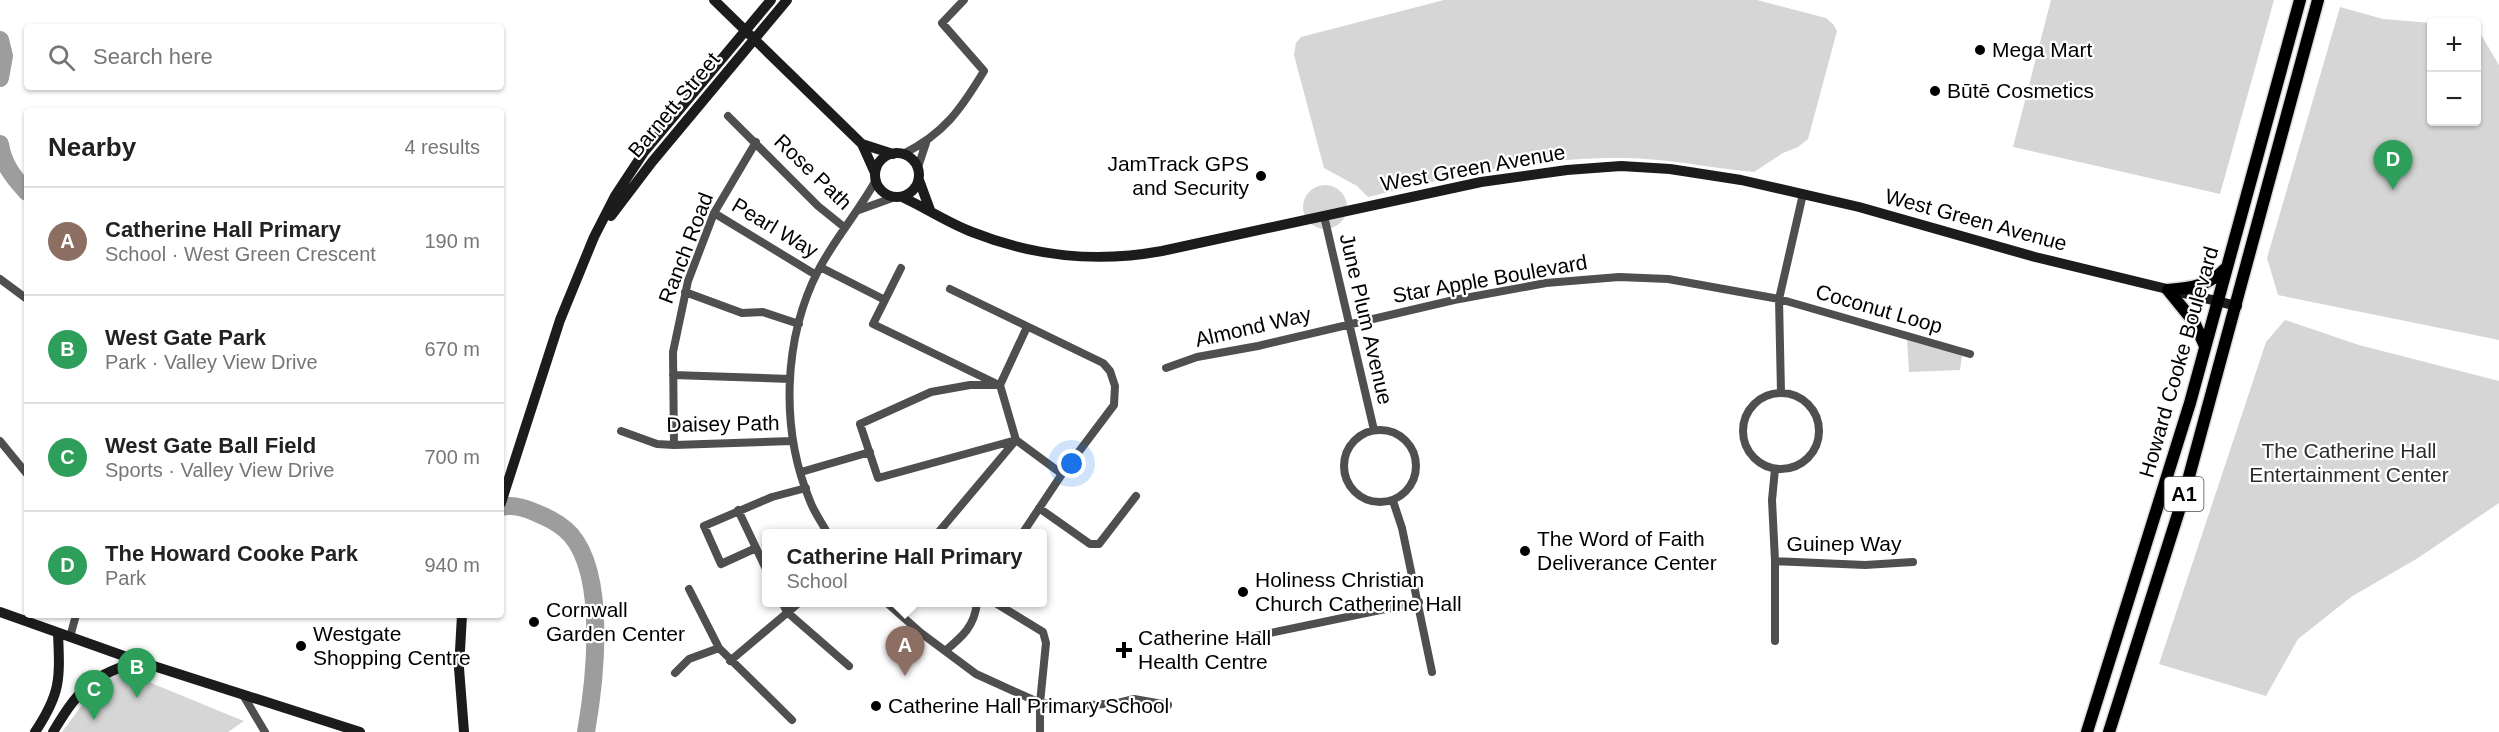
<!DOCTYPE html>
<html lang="en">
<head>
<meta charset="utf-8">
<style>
	:root { --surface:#fff; --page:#f6f6f6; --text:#222; --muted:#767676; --line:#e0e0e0; --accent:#000 }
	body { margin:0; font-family:Arial,sans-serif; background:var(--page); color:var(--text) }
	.controls { position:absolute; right:18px; top:18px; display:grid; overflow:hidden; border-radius:6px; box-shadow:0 2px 4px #0004 }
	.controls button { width:54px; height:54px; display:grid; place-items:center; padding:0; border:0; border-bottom:2px solid var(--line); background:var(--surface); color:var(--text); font:30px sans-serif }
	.you { position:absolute; left:1072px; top:464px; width:21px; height:21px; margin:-15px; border:4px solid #fff; border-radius:50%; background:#1a73e8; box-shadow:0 0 0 9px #1a73e833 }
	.badge { display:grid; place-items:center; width:39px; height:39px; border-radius:50%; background:var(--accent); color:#fff; font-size:20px; font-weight:700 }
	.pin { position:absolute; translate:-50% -50px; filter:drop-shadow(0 2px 3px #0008) }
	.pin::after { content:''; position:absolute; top:32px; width:21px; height:18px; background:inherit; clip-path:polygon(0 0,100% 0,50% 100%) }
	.popup { position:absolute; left:762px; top:529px; width:285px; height:78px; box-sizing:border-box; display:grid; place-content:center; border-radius:6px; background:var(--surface); filter:drop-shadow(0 2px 4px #0005); font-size:20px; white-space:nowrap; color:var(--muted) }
	.popup b { font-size:22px; color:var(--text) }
	.popup::after { content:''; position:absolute; left:50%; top:100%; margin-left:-12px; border:12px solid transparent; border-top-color:var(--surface) }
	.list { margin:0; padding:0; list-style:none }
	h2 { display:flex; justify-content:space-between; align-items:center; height:78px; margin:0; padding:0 24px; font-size:26px }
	h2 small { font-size:20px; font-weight:400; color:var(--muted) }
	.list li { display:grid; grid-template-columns:39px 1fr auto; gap:18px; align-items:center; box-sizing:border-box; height:108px; padding:0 24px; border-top:2px solid var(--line) }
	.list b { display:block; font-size:22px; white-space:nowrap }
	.list p { margin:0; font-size:20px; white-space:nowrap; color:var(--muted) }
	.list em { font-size:20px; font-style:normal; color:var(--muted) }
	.icon { flex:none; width:33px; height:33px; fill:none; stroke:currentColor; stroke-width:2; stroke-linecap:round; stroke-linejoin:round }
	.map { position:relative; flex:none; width:2499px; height:732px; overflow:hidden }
	.search { position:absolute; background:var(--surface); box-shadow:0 2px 4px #0004; left:24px; top:24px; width:480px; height:66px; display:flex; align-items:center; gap:15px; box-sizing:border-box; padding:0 21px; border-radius:6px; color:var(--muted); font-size:22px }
	.panel { position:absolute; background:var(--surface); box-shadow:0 2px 4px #0004; left:24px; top:108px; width:480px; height:510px; border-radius:6px }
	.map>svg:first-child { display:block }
	.green { fill:#d6d6d6 }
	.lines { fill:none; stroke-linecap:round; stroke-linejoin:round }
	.river { stroke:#9d9d9d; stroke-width:18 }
	.primary-casing { stroke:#dbdbdb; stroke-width:15 }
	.street { stroke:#4f4f4f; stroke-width:8 }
	.secondary { stroke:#1c1c1c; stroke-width:10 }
	.primary { stroke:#000; stroke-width:12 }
	.poi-dot { fill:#000; stroke:#fff; stroke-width:2 }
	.labels { text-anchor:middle; stroke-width:4.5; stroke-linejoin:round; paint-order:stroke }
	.shield { fill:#fff; stroke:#4c4c4c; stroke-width:1.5 }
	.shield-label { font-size:20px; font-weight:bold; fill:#000 }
	.poi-label { font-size:21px; fill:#000; stroke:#fff; text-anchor:start }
	.street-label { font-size:21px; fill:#000; stroke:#fff }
	.park-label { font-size:21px; fill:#2d2d2d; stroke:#fff }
</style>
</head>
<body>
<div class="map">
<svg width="2499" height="732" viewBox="0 0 2499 732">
	<rect width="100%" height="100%" fill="#fff"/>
	<path class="green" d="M 1444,0 L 1757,0 L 1826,18 L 1833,24 L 1837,31 L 1808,139 L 1798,147 L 1783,153 L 1754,172 C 1708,168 1663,157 1617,158 C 1531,158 1451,177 1368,197 L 1357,186 L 1324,168 L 1294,55 L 1296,43 L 1301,37 Z
		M 2051,0 L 2274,0 L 2220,194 L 2013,147 Z
		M 2340,7 L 2383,19 L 2431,23 L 2432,122 L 2476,122 L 2477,28 L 2499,65 L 2499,340 L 2278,295 L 2267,258 Z
		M1303 207a22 22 0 1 1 44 0a22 22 0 1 1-44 0Z
		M 2285,320 L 2359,345 L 2499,381 L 2499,503 L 2418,558 L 2351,597 L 2298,639 L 2266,696 L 2159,664 L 2266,342 Z
		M 1907,338 L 1962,356 L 1960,370 L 1909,372 Z
		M 122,671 L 229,715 L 244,721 L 228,732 L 62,732 L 100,681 Z"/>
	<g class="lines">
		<path class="river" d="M 0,40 L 4,56 L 0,78
			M 0,144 C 3,164 13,177 27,192
			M 501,507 C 515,504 528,509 541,515 C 553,520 562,525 571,535 C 607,577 595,681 586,732"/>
		<defs>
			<path id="primary" d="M 2168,290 C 2191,288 2209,286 2226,268
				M 2168,290 L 2194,322 L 2205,346
				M 2087,732 L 2190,403 L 2300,0
				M 2109,732 L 2184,495 L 2318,0"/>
		</defs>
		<use href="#primary" class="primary-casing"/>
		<path class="street" d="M 728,116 L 818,206 L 844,227
			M 903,154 C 944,134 961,109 984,71 L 942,23 L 964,0
			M 918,167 L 926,143
			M 859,210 L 895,197
			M 714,213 L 816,275
			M 1324,216 L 1374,430
			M 820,267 L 885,300
			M 901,268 L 873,324 L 997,384
			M 0,279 L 27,299
			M 950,289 L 1103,363 L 1110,371 L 1115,386 L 1114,405 L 1062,474 L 1022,534
			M 685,292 L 742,313 L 763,312 L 799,324
			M 1027,327 L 1000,385 L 1016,440 L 1062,474
			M 1166,368 L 1197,357 L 1258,346 L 1454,300 L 1546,283 L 1619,277 L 1668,279 L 1779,299 L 1970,354
			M 673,375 L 790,379
			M 1000,385 L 970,385 L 931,392 L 860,424 L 878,478 L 1016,440
			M 1781,393 L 1779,299 L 1803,194
			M1743 431a38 38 0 1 1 76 0a38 38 0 1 1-76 0Z
			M1344 466a36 36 0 1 1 72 0a36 36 0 1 1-72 0Z
			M 621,431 L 657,444 L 674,445 L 792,441
			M 0,441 L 27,474
			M 674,445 L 673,352 L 688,281 L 714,213 L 756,142
			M 1775,469 L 1772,500 L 1775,561 L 1775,641
			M 801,472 L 870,452
			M 1393,501 L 1402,528 L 1432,672
			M 1039,508 L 1090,544 L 1099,544 L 1136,496
			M 738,510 L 767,571
			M 828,534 C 822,523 814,512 810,501 C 780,429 783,338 819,269 C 836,237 859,211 876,180
			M 937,534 L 1016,440
			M 756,548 L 721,564 L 704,526 L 772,497 L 806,488
			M 1775,561 L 1865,565 L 1913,562
			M 689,589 L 719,648 L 792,720
			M 782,602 L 787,612 L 849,666
			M 886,602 L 921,633 L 976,674 L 1040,703 L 1078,706 L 1118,703 L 1134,699 L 1168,705
			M 994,602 L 1043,632 L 1046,643 L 1040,703 L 1040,732
			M 70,637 L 76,615
			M 1241,639 L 1419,602
			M 945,651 C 962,637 975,626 977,602
			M 730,661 L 800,602
			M 675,673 L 689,659 L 719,648
			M 243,695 L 265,732"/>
		<path class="secondary" d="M 714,0 L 862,144 L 875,173
			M 862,144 L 893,154
			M875 175a22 22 0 1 1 44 0a22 22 0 1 1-44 0Z
			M 919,180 L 930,210
			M 902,197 C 926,208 948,223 972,232 C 1035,257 1096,263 1162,251 L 1481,182 L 1567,170 L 1621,166 L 1670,169 L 1741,180 L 1859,207 L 2035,257 L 2237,306
			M 611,216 L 652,162 L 787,0
			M 501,503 L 560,320 L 594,237 L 615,196 L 644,152 L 771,0
			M 0,612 L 138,661 L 360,732
			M 462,615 L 459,668 L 464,732
			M 35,732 C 61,693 60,679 58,633
			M 53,732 C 65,712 78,691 98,678 C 110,670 125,666 138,661"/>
		<use href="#primary" class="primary"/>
	</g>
	<g class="poi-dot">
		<circle cx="1980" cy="50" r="6"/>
		<circle cx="1935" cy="91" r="6"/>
		<circle cx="1261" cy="176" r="6"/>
		<circle cx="1525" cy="551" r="6"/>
		<circle cx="1243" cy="592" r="6"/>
		<circle cx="534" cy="622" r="6"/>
		<circle cx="301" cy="646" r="6"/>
		<path d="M1121 641h6v6h6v6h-6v6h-6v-6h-6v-6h6z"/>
		<circle cx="876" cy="706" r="6"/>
	</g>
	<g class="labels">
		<rect class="shield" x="2164.5" y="477" width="39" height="34" rx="4.5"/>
		<g class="shield-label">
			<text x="2184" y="501">A1</text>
		</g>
		<g class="poi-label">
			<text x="1992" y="57">Mega Mart</text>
			<text x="1947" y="98">Būtē Cosmetics</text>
			<text x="1249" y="171" text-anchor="end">JamTrack GPS<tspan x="1249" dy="24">and Security</tspan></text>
			<text x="1537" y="546">The Word of Faith<tspan x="1537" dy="24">Deliverance Center</tspan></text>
			<text x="1255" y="587">Holiness Christian<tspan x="1255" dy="24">Church Catherine Hall</tspan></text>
			<text x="546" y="617">Cornwall<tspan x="546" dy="24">Garden Center</tspan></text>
			<text x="313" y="641">Westgate<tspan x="313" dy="24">Shopping Centre</tspan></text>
			<text x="1138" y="645">Catherine Hall<tspan x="1138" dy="24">Health Centre</tspan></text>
			<text x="888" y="713">Catherine Hall Primary School</text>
		</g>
		<g class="street-label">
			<text transform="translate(674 105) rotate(-50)" y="7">Barnett Street</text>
			<text transform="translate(1473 168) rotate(-10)" y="7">West Green Avenue</text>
			<text transform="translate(813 172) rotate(44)" y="7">Rose Path</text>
			<text transform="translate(1976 220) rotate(15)" y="7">West Green Avenue</text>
			<text transform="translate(775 228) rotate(31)" y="7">Pearl Way</text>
			<text transform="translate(686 248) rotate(-69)" y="7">Ranch Road</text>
			<text transform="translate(1490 279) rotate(-10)" y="7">Star Apple Boulevard</text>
			<text transform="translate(1879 309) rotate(16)" y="7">Coconut Loop</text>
			<text transform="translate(1366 319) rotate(77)" y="7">June Plum Avenue</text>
			<text transform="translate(1253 327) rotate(-13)" y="7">Almond Way</text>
			<text transform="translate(2179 362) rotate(-74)" y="7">Howard Cooke Boulevard</text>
			<text transform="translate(723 424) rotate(-1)" y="7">Daisey Path</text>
			<text x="1844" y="551">Guinep Way</text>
		</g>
		<g class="park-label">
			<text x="2349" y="458">The Catherine Hall<tspan x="2349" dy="24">Entertainment Center</tspan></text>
		</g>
	</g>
</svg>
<div class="controls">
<button>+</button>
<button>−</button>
</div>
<div class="you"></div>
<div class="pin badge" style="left:905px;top:676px;background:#8d6e63">A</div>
<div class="popup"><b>Catherine Hall Primary</b>School</div>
<div class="pin badge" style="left:137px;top:698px;background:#2e9e5b">B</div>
<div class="pin badge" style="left:94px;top:720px;background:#2e9e5b">C</div>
<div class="pin badge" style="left:2393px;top:190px;background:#2e9e5b">D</div>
<div class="search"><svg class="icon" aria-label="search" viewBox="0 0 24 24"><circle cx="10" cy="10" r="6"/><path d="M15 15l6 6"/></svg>Search here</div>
<section class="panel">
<h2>Nearby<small>4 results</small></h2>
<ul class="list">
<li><span class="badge" style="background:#8d6e63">A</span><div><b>Catherine Hall Primary</b><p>School · West Green Crescent</p></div><em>190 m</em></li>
<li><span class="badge" style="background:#2e9e5b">B</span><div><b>West Gate Park</b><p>Park · Valley View Drive</p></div><em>670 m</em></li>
<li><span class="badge" style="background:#2e9e5b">C</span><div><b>West Gate Ball Field</b><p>Sports · Valley View Drive</p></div><em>700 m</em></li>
<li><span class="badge" style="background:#2e9e5b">D</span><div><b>The Howard Cooke Park</b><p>Park</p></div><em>940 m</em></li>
</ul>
</section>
</div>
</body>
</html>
